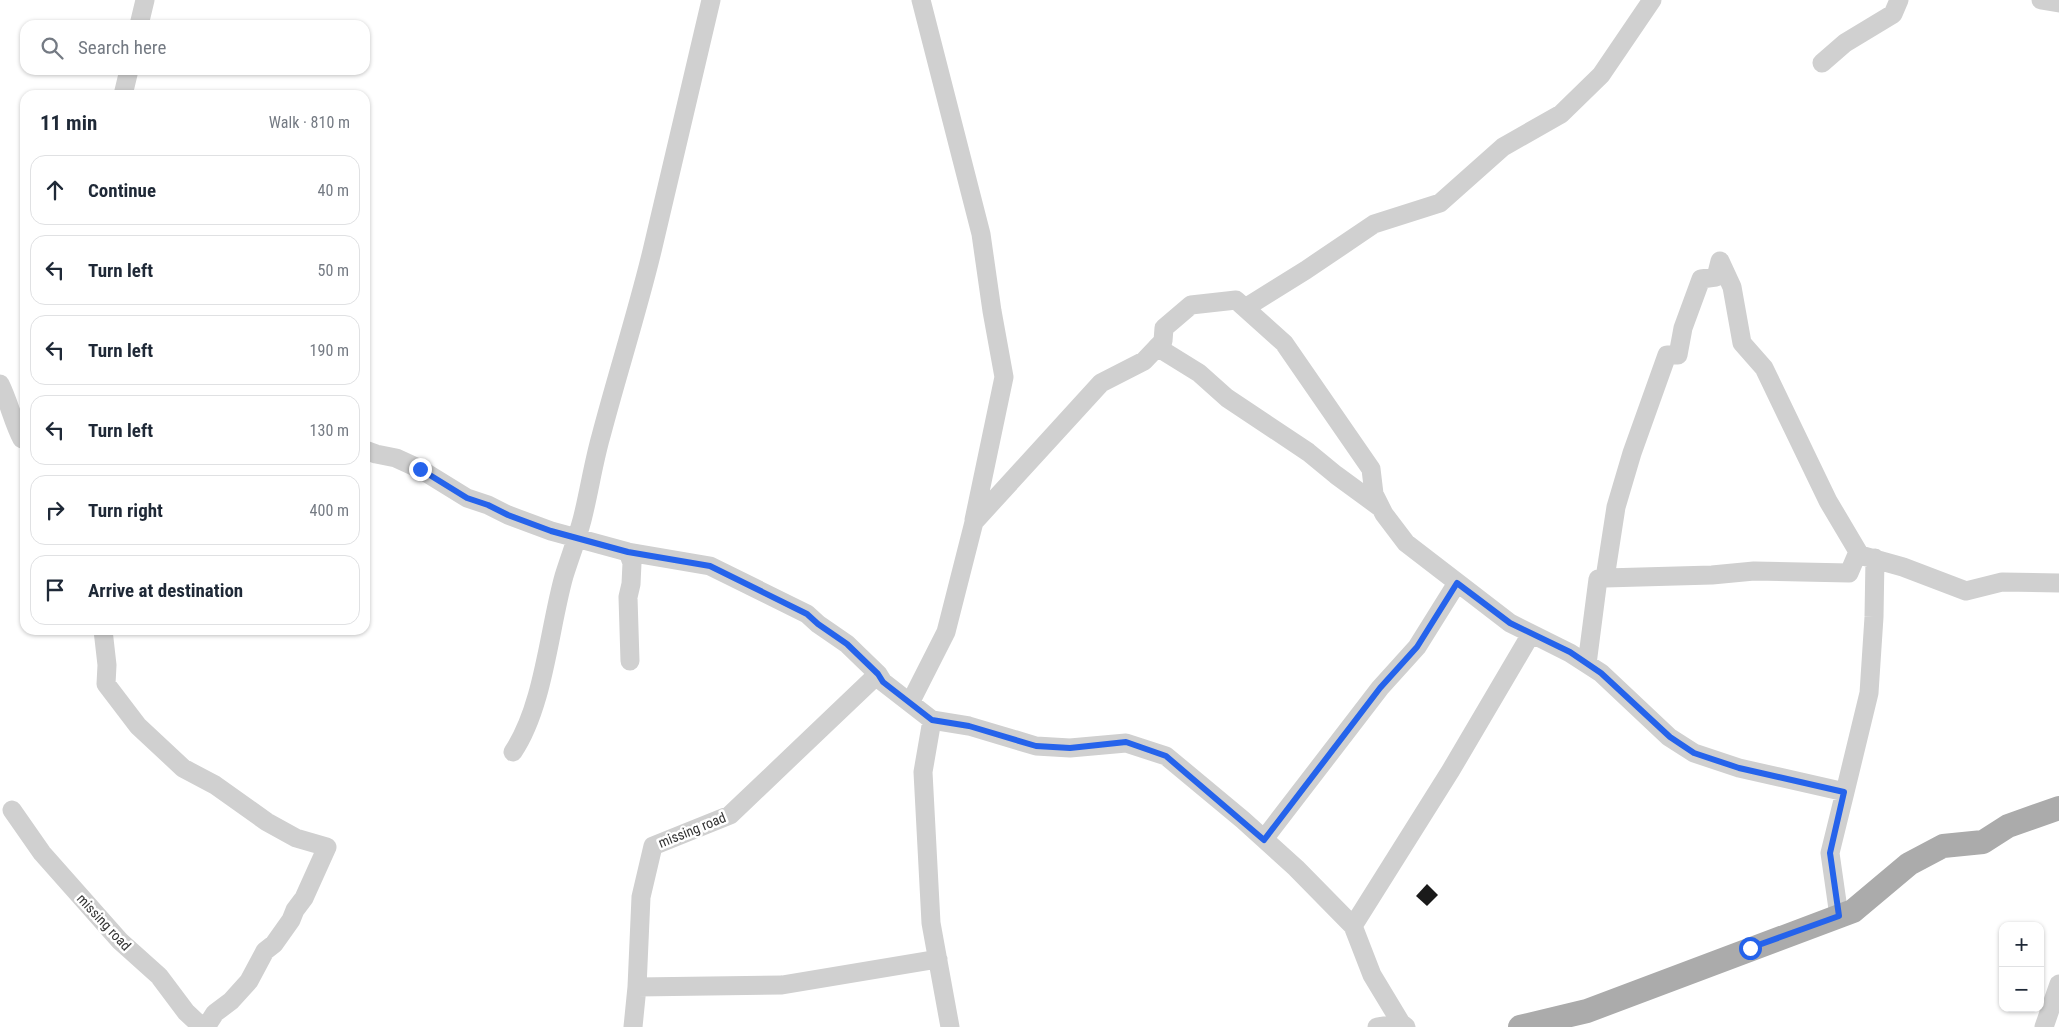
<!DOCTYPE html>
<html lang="en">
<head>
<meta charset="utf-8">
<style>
	:root { --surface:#fff; --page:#f2f2f3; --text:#1f2937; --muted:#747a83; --line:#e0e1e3 }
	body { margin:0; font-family:"Roboto Condensed",sans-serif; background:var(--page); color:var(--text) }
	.controls { position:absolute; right:15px; bottom:15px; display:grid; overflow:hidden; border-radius:10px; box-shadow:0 1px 4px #0004 }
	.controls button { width:45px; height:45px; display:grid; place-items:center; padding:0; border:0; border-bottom:1px solid var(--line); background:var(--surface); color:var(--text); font:25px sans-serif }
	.stop { position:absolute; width:15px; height:15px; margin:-11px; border:4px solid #2563eb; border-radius:50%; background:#fff }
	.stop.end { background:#2563eb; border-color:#fff; box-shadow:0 1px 5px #0008 }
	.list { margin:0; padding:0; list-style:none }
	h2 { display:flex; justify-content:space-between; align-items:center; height:65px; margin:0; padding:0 20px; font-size:21px }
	h2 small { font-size:16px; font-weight:400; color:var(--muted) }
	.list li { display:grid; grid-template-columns:32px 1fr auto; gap:15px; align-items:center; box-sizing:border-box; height:70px; margin:0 10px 10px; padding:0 10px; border:1px solid var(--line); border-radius:15px }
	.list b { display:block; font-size:19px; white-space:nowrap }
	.list em { font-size:16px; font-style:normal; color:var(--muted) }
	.icon { flex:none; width:28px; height:28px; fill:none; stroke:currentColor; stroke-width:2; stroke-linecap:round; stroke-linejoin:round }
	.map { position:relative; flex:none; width:2059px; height:1027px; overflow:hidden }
	.search { position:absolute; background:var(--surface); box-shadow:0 1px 4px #0004; left:20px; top:20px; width:350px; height:55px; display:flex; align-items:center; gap:12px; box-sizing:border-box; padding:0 18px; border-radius:15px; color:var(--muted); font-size:19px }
	.panel { position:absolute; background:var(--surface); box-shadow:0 1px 4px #0004; left:20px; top:90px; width:350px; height:545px; border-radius:15px }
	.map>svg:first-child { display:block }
	.building { fill:#1a1a1a }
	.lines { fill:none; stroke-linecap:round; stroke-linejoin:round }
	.minor { stroke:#d0d0d0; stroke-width:19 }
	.major { stroke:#ababab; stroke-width:24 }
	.route { stroke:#2563eb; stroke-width:6 }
	.labels { text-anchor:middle; stroke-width:5; stroke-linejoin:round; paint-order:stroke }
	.street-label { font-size:14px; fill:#333; stroke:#fff }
</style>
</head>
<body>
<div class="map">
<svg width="2059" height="1027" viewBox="0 0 2059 1027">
	<rect width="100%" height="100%" fill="#fff"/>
	<path class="building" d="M 1427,884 L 1438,895 L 1427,906 L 1416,896 Z"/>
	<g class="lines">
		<path class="minor" d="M 921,0 L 981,234 L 992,311 L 1004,377 L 974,520
			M 2041,0 L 2059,3
			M 139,25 L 145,0
			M 1822,63 L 1845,43 L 1893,14 L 1899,0
			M 123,95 L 129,70
			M 1245,308 L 1306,270 L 1374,224 L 1440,203 L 1503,147 L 1561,114 L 1601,75 L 1652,0
			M 1157,347 L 1199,373 L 1227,398 L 1308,452 L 1336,475 L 1381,508
			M 0,384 C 9,402 13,422 22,439
			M 365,450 L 376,454 L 396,458 L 420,469 L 467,498 L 488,505 L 508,515 L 551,531 L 628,552 L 710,566 L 807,614 L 818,624 L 847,644 L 878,674 L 883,682 L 932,720 L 969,726 L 1036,746 L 1070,748 L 1126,743 L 1166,756 L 1243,820 L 1296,868 L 1353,926
			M 628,552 L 632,563 L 631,584 L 628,597 L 630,661
			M 1858,552 L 1849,573 L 1754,571 L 1712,575 L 1605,578 L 1616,507 L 1632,453 L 1667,355 L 1678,355 L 1683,328 L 1701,279 L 1716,277 L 1720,261 L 1732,287 L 1742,343 L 1764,368 L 1828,501 L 1860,555 L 1903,567 L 1966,591 L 2002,582 L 2059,583
			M 103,630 L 107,665 L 106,684 L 138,726 L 183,768 L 215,785 L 267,822 L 296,838 L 327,847 L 304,898 L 295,910 L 291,920 L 274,944 L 265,951 L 249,981 L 231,1001 L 215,1013 L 206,1027
			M 1587,664 L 1598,579
			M 878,674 L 730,815 L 653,846 L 641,897 L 637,987 L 782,985 L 938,959
			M 910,703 L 946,632 L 974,522 L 1101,383 L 1144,361 L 1163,341 L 1164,328 L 1191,305 L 1236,300 L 1284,343 L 1371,469 L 1374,494 L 1384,514 L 1406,543 L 1510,623 L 1570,653 L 1601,673 L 1669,737 L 1694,753 L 1739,768 L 1845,792 L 1830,853 L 1839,916
			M 932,720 L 923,772 L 931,923 L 950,1027
			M 513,752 C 544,706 549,629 564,576 C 570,557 577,539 582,520 C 589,493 593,464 601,436 C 617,375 637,313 652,251 C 672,168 691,84 711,0
			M 1845,792 L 1869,693 L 1874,617 L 1875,558
			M 12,810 L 42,853 L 120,941 L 159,976 L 186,1012 L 202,1027
			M 1264,839 L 1380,688 L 1417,647 L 1457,583
			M 633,1027 L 637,987
			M 1377,1027 L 1401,1023
			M 1406,1027 L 1401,1023 L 1372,975 L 1353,926 L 1451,770 L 1531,634
			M 2044,1027 L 2059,984"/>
		<path class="major" d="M 1520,1027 L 1587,1011 L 1853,911 L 1909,864 L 1943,846 L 1983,842 L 2008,826 L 2059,808"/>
	</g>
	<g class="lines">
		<path class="route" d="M 420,469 L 467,498 L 488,505 L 508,515 L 551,531 L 628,552 L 710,566 L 807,614 L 818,624 L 847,644 L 878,674 L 883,682 L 932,720 L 969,726 L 1036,746 L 1070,748 L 1126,742 L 1166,756 L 1264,840 L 1380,688 L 1417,647 L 1457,583 L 1510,623 L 1570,652 L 1601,673 L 1670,737 L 1694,753 L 1739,768 L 1844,792 L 1830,853 L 1839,916 L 1750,948"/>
	</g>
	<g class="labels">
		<g class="street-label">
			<text transform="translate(692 830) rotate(-22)" y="5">missing road</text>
			<text transform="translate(104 922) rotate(47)" y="5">missing road</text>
		</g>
	</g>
</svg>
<div class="controls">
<button>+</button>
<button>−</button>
</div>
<div class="stop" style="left:1750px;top:948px"></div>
<div class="stop end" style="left:420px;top:469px"></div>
<div class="search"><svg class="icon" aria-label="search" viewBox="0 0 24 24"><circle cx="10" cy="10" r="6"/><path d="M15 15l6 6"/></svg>Search here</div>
<section class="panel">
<h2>11 min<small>Walk · 810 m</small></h2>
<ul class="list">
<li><svg class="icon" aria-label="ahead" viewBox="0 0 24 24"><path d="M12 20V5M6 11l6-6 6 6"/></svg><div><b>Continue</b></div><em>40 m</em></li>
<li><svg class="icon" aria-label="left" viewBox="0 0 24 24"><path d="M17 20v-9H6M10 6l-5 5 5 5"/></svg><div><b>Turn left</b></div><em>50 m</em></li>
<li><svg class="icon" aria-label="left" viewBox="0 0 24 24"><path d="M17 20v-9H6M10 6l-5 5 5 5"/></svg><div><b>Turn left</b></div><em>190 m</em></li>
<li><svg class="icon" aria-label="left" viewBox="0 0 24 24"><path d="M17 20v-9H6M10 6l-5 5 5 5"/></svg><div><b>Turn left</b></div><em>130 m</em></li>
<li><svg class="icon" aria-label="right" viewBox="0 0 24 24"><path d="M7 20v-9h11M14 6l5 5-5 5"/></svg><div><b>Turn right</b></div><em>400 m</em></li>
<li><svg class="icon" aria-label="arrive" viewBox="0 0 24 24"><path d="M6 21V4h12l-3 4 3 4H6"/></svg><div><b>Arrive at destination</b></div></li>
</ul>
</section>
</div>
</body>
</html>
